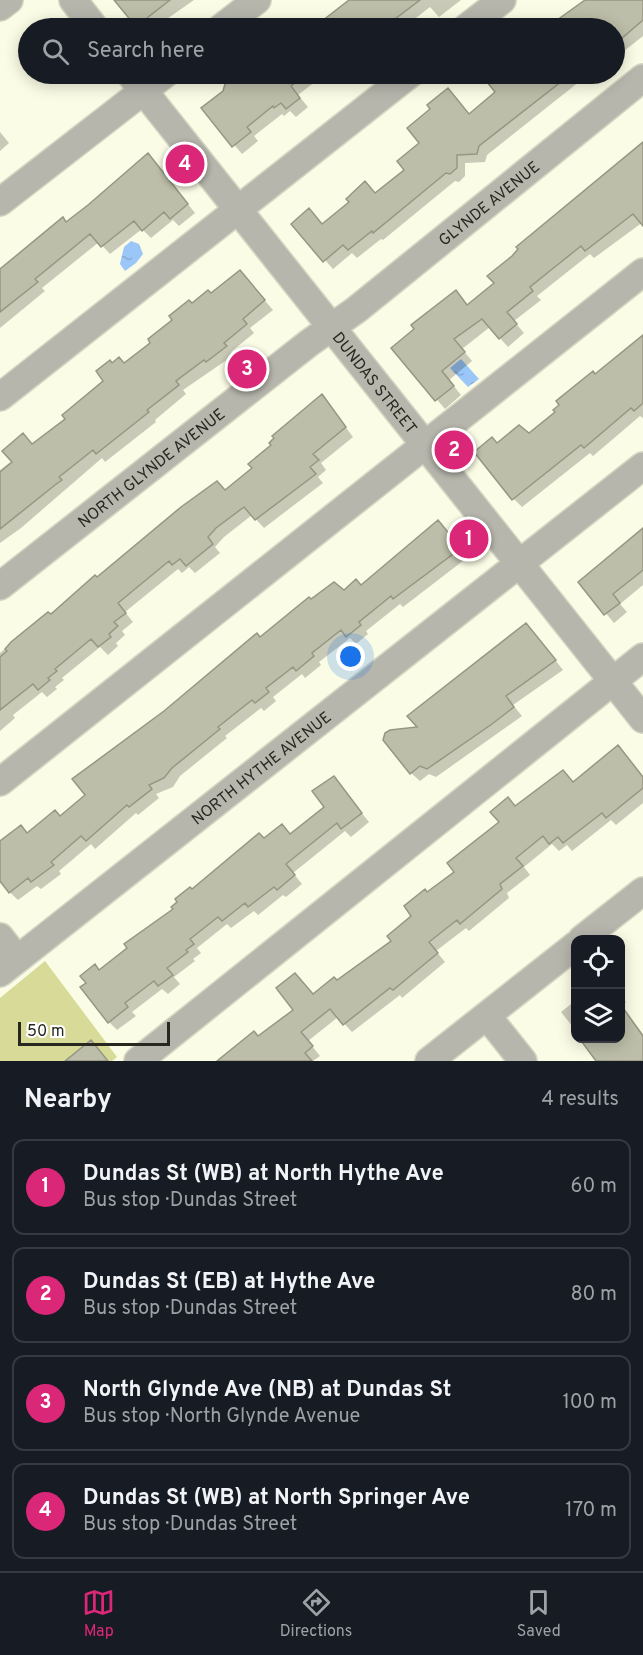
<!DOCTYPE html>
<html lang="en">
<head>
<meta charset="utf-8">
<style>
	:root { --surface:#171b24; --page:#20242c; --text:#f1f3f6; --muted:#9ea1a6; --line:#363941; --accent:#db2777 }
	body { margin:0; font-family:Overpass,sans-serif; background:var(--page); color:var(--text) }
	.controls { position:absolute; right:18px; bottom:18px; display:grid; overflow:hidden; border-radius:12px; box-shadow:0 3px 15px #0003 }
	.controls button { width:54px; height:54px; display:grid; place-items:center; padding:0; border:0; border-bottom:2px solid var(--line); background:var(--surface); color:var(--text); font:30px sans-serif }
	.scale { position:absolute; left:18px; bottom:15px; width:152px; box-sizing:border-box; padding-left:6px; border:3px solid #282820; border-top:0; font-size:16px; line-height:21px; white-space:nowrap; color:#282820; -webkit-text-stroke:4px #fff; paint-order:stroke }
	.you { position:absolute; left:351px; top:657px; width:21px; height:21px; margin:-15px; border:4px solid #fff; border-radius:50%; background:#1a73e8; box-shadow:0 0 0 9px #1a73e833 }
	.badge { display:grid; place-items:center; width:39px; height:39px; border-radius:50%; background:var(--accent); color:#fff; font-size:20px; font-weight:700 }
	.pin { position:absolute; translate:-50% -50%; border:3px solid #fff; box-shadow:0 2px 6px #0006 }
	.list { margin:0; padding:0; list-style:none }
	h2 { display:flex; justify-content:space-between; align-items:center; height:78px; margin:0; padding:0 24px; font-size:26px }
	h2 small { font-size:20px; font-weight:400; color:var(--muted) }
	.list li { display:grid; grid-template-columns:39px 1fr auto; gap:18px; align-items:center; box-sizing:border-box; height:96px; margin:0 12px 12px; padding:0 12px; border:2px solid var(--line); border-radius:12px }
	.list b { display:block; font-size:22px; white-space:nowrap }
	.list p { margin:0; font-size:20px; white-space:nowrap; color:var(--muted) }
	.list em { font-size:20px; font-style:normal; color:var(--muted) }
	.icon { flex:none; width:33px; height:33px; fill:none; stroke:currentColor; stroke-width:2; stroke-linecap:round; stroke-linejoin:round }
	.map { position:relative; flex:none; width:643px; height:1061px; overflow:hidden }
	.search { position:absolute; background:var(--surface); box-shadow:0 3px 15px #0003; left:18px; right:18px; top:18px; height:66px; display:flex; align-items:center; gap:15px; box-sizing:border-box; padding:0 21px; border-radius:33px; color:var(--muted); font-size:22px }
	.sheet { height:510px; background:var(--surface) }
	nav { display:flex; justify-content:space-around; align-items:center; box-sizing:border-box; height:84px; border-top:2px solid var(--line); background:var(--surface); font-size:16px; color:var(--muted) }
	nav a { display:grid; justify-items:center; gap:3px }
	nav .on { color:var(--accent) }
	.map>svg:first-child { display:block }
	.green { fill:#d8da98 }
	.water { fill:url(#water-ripples) }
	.shadow { fill:#0003 }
	.building { fill:#bdbea9; stroke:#969783; stroke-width:1.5 }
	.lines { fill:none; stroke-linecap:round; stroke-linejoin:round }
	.minor-casing { stroke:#d4d6c2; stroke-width:30 }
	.minor { stroke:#b6b6ad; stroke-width:27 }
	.labels { text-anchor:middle; stroke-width:5; stroke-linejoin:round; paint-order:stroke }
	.street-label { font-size:16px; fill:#282820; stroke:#fff }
</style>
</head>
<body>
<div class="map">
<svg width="643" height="1061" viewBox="0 0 643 1061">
	<defs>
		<pattern id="water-ripples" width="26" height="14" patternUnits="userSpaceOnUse" patternTransform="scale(1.5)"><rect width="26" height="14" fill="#9ac6f8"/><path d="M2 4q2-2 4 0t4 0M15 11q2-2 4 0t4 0" fill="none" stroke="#85aad4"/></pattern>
	</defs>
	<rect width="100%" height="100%" fill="#fafce5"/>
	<path class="green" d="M 45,961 L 117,1057 L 112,1061 L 0,1061 L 0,998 Z"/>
	<path class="water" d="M 131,241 L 139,244 L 143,254 L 136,263 L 125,271 L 120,264 L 124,247 Z
		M 461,359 L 479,379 L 468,387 L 450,368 Z"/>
	<path class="shadow" d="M 116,0 L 194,0 L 154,28 L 139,28 Z
		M 352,0 L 461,0 L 439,17 L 430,7 L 403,28 L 307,28 L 315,22 L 318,26 Z
		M 586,0 L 643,0 L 643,36 L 614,59 L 614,28 L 564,28 L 558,21 Z
		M 242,74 L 325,74 L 298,95 L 308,107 L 296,117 L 290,111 L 284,116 L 282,114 L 254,136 L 258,141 L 242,154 L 203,108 Z
		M 327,74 L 337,74 L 331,78 Z
		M 488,74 L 514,74 L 517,78 L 523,74 L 589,74 L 487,155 L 485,162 L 465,163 L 465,176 L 459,182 L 455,181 L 383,240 L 381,239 L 357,258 L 352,253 L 333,269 L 293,224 L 323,225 L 376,195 L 497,92 Z
		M 0,132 L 9,143 L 0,151 Z
		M 643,144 L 643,222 L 594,258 L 590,254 L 537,296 L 541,300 L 514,321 L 524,333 L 508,347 L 490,327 L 462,349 L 472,361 L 449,380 L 461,395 L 445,409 L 393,348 L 455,292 L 468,306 L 496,284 Z
		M 156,164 L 195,213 L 179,226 L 173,220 L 151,238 L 142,229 L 110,254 L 99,242 L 42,288 L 45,291 L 0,328 L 0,271 Z
		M 240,272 L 273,310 L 250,328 L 254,333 L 231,352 L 234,355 L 183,390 L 186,394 L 155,420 L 156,422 L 105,462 L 102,458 L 21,528 L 0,543 L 0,470 L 67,419 L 105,381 L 112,364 L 125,365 L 192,305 L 211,295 Z
		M 643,336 L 643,418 L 640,416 L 593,456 L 590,453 L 522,507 L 514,499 L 498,445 L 529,435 Z
		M 322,396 L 353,437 L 321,463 L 326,470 L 318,477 L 323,483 L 264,528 L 252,515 L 224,537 L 215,547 L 220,553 L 195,573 L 189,567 L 182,573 L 178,569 L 125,612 L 133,622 L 122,631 L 125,635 L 116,643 L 118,646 L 108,655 L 100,647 L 62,678 L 64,680 L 55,687 L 57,689 L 47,697 L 42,692 L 13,715 L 15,718 L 0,731 L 0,653 L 48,614 L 51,616 L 97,579 L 226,492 L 254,469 L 273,445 Z
		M 446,530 L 468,557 L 403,607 L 400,604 L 366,631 L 368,634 L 356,644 L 350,638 L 319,662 L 321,665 L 305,678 L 302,674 L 273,697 L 276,701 L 264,711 L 261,708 L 225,736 L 227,738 L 180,776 L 173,787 L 156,794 L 159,798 L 138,815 L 136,813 L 95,849 L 91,844 L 59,871 L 61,874 L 41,889 L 37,886 L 18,900 L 0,883 L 0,842 L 28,834 L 60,818 L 261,639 L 311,601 L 361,586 Z
		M 643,530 L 643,585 L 620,604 L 627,612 L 614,623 L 580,582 Z
		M 534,633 L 563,670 L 513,705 L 522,716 L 436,777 L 429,774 L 420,781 L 411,773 L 420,729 Z
		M 626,756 L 643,777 L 643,803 L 616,825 L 611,820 L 572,851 L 567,845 L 559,851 L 552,844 L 524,867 L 530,875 L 507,893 L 509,898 L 469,931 L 466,928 L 436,951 L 445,962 L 402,998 L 400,995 L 352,1032 L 338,1017 L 308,1041 L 320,1056 L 313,1061 L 229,1061 L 295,1010 L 295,975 L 314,995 L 338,982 L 393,941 L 428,894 L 456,872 L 516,808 L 563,772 L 574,783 Z
		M 333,778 L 369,822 L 351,837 L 345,831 L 293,873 L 302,884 L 286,897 L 283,895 L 258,915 L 254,911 L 231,928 L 227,924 L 197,948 L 201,953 L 193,959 L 195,961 L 174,977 L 180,984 L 168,994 L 162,989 L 132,1012 L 136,1016 L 117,1030 L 109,1022 L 100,971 L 175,909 L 192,891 L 264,840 L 291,836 L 326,807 Z
		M 620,995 L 626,1002 L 621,1006 L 643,1034 L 643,1061 L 620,1038 Z
		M 576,1000 L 576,1031 L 561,1012 Z"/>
	<path class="building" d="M 114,0 L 170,0 L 147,18 L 141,28 L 137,28 Z
		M 349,0 L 420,0 L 383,28 L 313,28 Z
		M 585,0 L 643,0 L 643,20 L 615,44 L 615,28 L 546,28 Z
		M 238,74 L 306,74 L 291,86 L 300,98 L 286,109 L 281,103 L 274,108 L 273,106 L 247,127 L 251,132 L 232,147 L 201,108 L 223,91 L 225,84 Z
		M 497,74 L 514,74 L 519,80 L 527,74 L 571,74 L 479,146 L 477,154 L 457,155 L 457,168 L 450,174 L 446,173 L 373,233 L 372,231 L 348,250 L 343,245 L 323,262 L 291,224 L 309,208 L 322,224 L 349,202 L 346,199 L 365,181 L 375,193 L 404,170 L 397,161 L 419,143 L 407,128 L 430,109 L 427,105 L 448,88 L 469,114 L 495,92 L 487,82 Z
		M 643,142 L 643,226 L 633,214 L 585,251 L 581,246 L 556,266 L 530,287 L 533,291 L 507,312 L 517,324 L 499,339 L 482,319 L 454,339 L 465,352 L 442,371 L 454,386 L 435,401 L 391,348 L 414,329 L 411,325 L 456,290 L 467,305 L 494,283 L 487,276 L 512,256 L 518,249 L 516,247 Z
		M 148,153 L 188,204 L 170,219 L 164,212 L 142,231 L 134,221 L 101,247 L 90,234 L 35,279 L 38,282 L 0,312 L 0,269 L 63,217 L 66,222 L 88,205 Z
		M 240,270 L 265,300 L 243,319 L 247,324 L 224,343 L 227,346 L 206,362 L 204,360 L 176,381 L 179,385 L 147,410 L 149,412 L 96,454 L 93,450 L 59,477 L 62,480 L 55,485 L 0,529 L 0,472 L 12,462 L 2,451 L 23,433 L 32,444 L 65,419 L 62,415 L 103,381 L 96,371 L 110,360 L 112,363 L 119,357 L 124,363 L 150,343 L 148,339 L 172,320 L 169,316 L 189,300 L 192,303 L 208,290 L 211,293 Z
		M 643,335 L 643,403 L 634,411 L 631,408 L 584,448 L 581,445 L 512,500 L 474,452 L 492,437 L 497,443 L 519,425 L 529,433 L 555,412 L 553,410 L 559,405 L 556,401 L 593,371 L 595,374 Z
		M 322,394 L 346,427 L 313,454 L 319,460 L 310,467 L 316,474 L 255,520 L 244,507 L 216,528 L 208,537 L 213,544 L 186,566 L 180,559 L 172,565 L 169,561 L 118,603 L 126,613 L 114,622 L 118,626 L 109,634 L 111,637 L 98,647 L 91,639 L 55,669 L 57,671 L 48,678 L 50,680 L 38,690 L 33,684 L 0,710 L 0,657 L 7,651 L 5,649 L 11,642 L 48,612 L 51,614 L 95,575 L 97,577 L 181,507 L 217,481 L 225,490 L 252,468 L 248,464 L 271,445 L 269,443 L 274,438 L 272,436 Z
		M 438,520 L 461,548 L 393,599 L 391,596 L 359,622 L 361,625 L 346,637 L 341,630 L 312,653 L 314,656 L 296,671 L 293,667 L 266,688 L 269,692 L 255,703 L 252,700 L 218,727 L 220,729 L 172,768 L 164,778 L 149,785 L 152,789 L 129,807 L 127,805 L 86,841 L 81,836 L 51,862 L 54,865 L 31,882 L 28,878 L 9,893 L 0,881 L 0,841 L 21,825 L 27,833 L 55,810 L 60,816 L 85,795 L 72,779 L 164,711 L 257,633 L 260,637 L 309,597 L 311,599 L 334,582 L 344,590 L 356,579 L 361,585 Z
		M 643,528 L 643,570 L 613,594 L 620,603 L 604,615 L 578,582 Z
		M 526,623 L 556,660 L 506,696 L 514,707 L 492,724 L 427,769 L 420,766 L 410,774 L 383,740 L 385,733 L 390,730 L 417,727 L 407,716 Z
		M 618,745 L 643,777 L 643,788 L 606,818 L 602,813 L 563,843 L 558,837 L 549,844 L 543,836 L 516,858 L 523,866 L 500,884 L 502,889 L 460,924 L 457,920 L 429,942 L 438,953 L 393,990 L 390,988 L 343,1025 L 330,1009 L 301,1032 L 313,1046 L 305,1053 L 312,1061 L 217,1061 L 254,1031 L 258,1036 L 293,1010 L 276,988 L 295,973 L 313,994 L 334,977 L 337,980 L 391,941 L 387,936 L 411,916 L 404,906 L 425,889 L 427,892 L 454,872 L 447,863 L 499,822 L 490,812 L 508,797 L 515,806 L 563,770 L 573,782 Z
		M 334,776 L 362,813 L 341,829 L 337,823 L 286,864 L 295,875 L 277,890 L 274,887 L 248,907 L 245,903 L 222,921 L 218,917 L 190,939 L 194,944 L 186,950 L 188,952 L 167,968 L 173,975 L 158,986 L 154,981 L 125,1003 L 128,1007 L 108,1023 L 80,987 L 86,983 L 80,976 L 95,964 L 99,970 L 127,948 L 124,944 L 173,909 L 171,907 L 177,902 L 175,899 L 190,887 L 192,889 L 259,833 L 264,838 L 282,824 L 290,834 L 324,807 L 312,791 Z
		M 621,1005 L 643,1036 L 643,1061 L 596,1061 L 579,1038 L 621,1038 Z
		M 91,1040 L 108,1061 L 65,1061 Z"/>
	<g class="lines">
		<defs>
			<g id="minor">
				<path d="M 73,0 L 95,28"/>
				<path d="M 0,7 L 9,0"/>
				<path d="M 221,28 L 257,0"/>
				<path d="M 466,28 L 502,0"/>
				<path id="s1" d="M 130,74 L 643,719"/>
				<path d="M 0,202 L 165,74"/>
				<path d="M 0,397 L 410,74"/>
				<path id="s2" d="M 0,586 L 309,343 L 356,310 L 643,78"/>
				<path d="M 0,782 L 643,272"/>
				<path d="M 0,937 L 17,959"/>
				<path d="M 582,939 L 643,891"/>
				<path id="s3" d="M 0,973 L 643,466"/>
				<path d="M 487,1016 L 523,1061"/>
				<path d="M 138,1061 L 643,657"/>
				<path d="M 429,1061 L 576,945"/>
			</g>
		</defs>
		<use href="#minor" class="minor-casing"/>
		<use href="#minor" class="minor"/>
	</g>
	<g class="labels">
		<g class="street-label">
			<text dy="6" stroke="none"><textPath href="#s2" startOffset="621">GLYNDE AVENUE</textPath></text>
			<text dy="6" stroke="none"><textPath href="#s1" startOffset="394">DUNDAS STREET</textPath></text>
			<text dy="6" stroke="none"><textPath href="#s2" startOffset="192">NORTH GLYNDE AVENUE</textPath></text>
			<text dy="6" stroke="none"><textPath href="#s3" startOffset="332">NORTH HYTHE AVENUE</textPath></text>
		</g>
	</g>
</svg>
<div class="controls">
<button><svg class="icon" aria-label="locate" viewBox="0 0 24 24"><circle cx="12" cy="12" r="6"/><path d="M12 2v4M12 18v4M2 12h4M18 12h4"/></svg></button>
<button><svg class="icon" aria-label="layers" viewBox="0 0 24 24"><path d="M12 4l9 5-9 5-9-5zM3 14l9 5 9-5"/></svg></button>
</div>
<div class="scale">50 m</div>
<div class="you"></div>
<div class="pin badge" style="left:469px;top:539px">1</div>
<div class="pin badge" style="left:454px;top:450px">2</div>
<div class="pin badge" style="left:247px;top:369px">3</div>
<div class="pin badge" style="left:185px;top:164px">4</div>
<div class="search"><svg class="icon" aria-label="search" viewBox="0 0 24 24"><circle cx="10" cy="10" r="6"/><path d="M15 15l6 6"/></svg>Search here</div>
</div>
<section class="sheet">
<h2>Nearby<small>4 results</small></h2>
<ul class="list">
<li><span class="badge">1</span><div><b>Dundas St (WB) at North Hythe Ave</b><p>Bus stop · Dundas Street</p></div><em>60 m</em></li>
<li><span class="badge">2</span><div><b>Dundas St (EB) at Hythe Ave</b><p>Bus stop · Dundas Street</p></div><em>80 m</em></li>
<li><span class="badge">3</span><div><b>North Glynde Ave (NB) at Dundas St</b><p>Bus stop · North Glynde Avenue</p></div><em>100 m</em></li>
<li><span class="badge">4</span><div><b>Dundas St (WB) at North Springer Ave</b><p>Bus stop · Dundas Street</p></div><em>170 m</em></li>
</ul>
</section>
<nav>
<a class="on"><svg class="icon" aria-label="map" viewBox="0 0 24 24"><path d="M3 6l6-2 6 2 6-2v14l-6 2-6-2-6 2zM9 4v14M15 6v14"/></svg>Map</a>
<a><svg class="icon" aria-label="directions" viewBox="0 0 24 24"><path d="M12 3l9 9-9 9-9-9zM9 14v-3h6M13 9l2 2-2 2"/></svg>Directions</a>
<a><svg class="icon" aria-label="saved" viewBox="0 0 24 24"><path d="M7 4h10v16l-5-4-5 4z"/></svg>Saved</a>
</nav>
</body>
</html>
